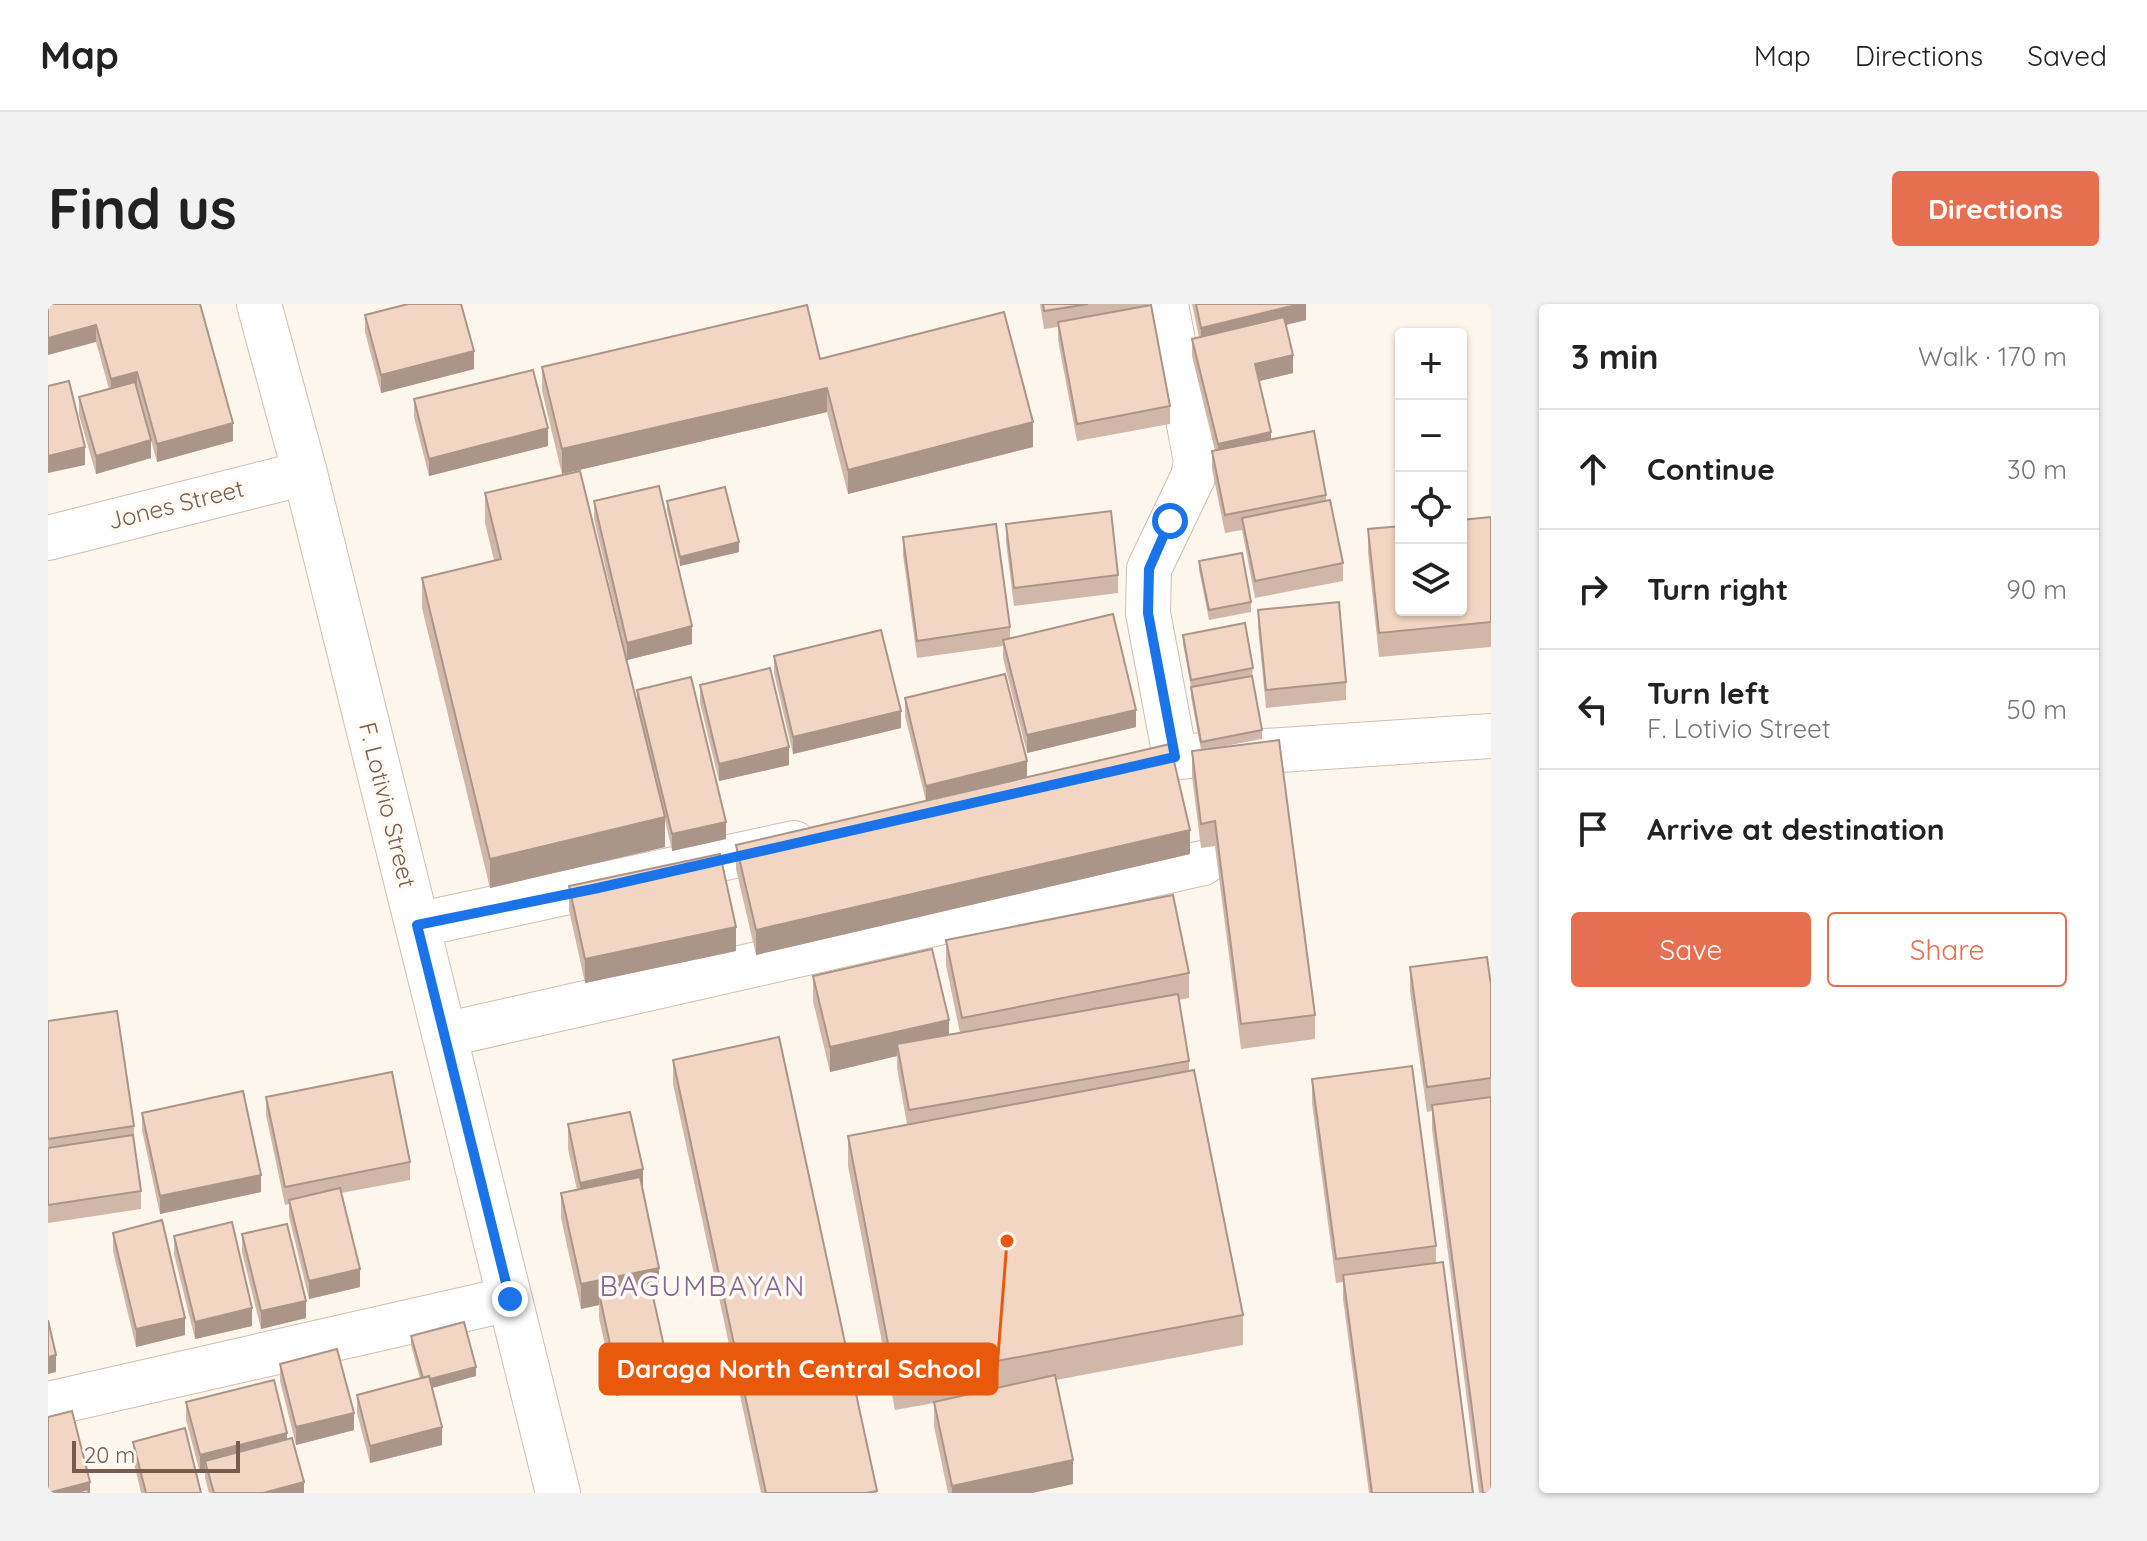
<!DOCTYPE html>
<html lang="en">
<head>
<meta charset="utf-8">
<style>
	:root { --surface:#fff; --page:#f2f2f2; --text:#222; --muted:#767676; --line:#e0e0e0; --accent:#e76f51 }
	body { margin:0; font-family:Quicksand,sans-serif; background:var(--page); color:var(--text) }
	.controls { position:absolute; right:24px; top:24px; display:grid; overflow:hidden; border-radius:8px; box-shadow:0 2px 6px #0004 }
	.controls button { width:72px; height:72px; display:grid; place-items:center; padding:0; border:0; border-bottom:2px solid var(--line); background:var(--surface); color:var(--text); font:40px sans-serif }
	.scale { position:absolute; left:24px; bottom:20px; width:168px; box-sizing:border-box; padding-left:8px; border:4px solid #7a5c4d; border-top:0; font-size:22px; line-height:28px; white-space:nowrap; color:#7a5c4d; -webkit-text-stroke:6px #fffaf3; paint-order:stroke }
	.stop { position:absolute; width:24px; height:24px; margin:-18px; border:6px solid #1a73e8; border-radius:50%; background:#fff }
	.stop.end { background:#1a73e8; border-color:#fff; box-shadow:0 2px 8px #0008 }
	.list { margin:0; padding:0; list-style:none }
	h2 { display:flex; justify-content:space-between; align-items:center; height:104px; margin:0; padding:0 32px; font-size:34px }
	h2 small { font-size:26px; font-weight:400; color:var(--muted) }
	.list li { display:grid; grid-template-columns:52px 1fr auto; gap:24px; align-items:center; box-sizing:border-box; height:120px; padding:0 32px; border-top:2px solid var(--line) }
	.list b { display:block; font-size:30px; white-space:nowrap }
	.list p { margin:0; font-size:26px; white-space:nowrap; color:var(--muted) }
	.list em { font-size:26px; font-style:normal; color:var(--muted) }
	.actions { display:flex; gap:16px; padding:24px 32px }
	.actions a { flex:1; padding:18px 0; border:2px solid var(--accent); border-radius:8px; text-align:center; font-size:28px; color:var(--accent) }
	.actions .main { background:var(--accent); color:#fff }
	.icon { flex:none; width:44px; height:44px; fill:none; stroke:currentColor; stroke-width:2; stroke-linecap:round; stroke-linejoin:round }
	.map { position:relative; flex:none; width:1443px; height:1189px; overflow:hidden; border-radius:8px }
	header { display:flex; align-items:center; gap:48px; box-sizing:border-box; height:112px; padding:0 40px; background:var(--surface); border-bottom:2px solid var(--line) }
	header strong { font-size:38px }
	nav { display:flex; gap:44px; margin-inline-start:auto; font-size:28px }
	.intro { display:flex; align-items:center; justify-content:space-between; box-sizing:border-box; height:192px; padding:0 48px }
	h1 { margin:0; font-size:56px }
	.button { padding:20px 36px; border-radius:8px; background:var(--accent); color:#fff; font-size:28px; font-weight:700 }
	main { display:flex; gap:48px; padding:0 48px }
	aside { flex:1; background:var(--surface); border-radius:8px; box-shadow:0 2px 6px #0004 }
	.map>svg:first-child { display:block }
	.lines { fill:none; stroke-linecap:round; stroke-linejoin:round }
	.minor-casing { stroke:#d1beb0; stroke-width:46 }
	.minor { stroke:#fff; stroke-width:44 }
	.wall { fill:#d1b7a8 }
	.shaded-wall { fill:#aa9588 }
	.building { fill:#f3d5c3; stroke:#aa9588; stroke-width:2 }
	.route { stroke:#1a73e8; stroke-width:10 }
	.labels { text-anchor:middle; stroke-width:7; stroke-linejoin:round; paint-order:stroke }
	.street-label { font-size:24px; fill:#7a5c4d; stroke:#fffaf3 }
	.quarter-label { font-size:28px; letter-spacing:2px; fill:#846695; stroke:#fffaf3 }
	.leader { fill:none; stroke:#e8590c; stroke-width:3 }
	.callout-dot { fill:#e8590c; stroke:#fffaf3; stroke-width:3 }
	.callout { fill:#e8590c; stroke:#e8590c; stroke-width:3 }
	.callout-label { font-size:26px; text-anchor:middle; font-weight:bold; fill:#fff }
</style>
</head>
<body>
<header>
<strong>Map</strong>
<nav><a>Map</a><a>Directions</a><a>Saved</a></nav>
</header>
<div class="intro"><h1>Find us</h1><a class="button">Directions</a></div>
<main>
<div class="map">
<svg width="1443" height="1189" viewBox="0 0 1443 1189">
	<rect width="100%" height="100%" fill="#fdf6ec"/>
	<g class="lines">
		<defs>
			<path id="minor" d="M 211,0 L 257,169 L 510,1189
				M 1118,0 L 1148,157 L 1145,173 L 1101,265 L 1100,309 L 1127,453 L 1443,432
				M 0,234 L 257,169
				M 369,621 L 746,539
				M 396,731 L 1155,559
				M 0,1100 L 462,995"/>
		</defs>
		<use href="#minor" class="minor-casing"/>
		<use href="#minor" class="minor"/>
	</g>
	<path class="wall" d="M 0,0 L 152,0 L 185,137 L 109,158 L 89,85 L 103,154 L 48,170 L 31,111 L 31,93 L 61,85 L 48,38 Z
		M 992,0 L 1100,0 L 1122,102 L 1122,120 L 1029,137 L 1010,36 L 1010,23 L 996,25 Z
		M 1144,0 L 1258,0 L 1258,16 L 1238,21 L 1245,69 L 1211,77 L 1223,136 L 1278,191 L 1278,197 L 1295,259 L 1295,277 L 1207,294 L 1194,226 L 1177,229 L 1164,165 L 1164,147 L 1167,147 L 1144,52 L 1144,35 L 1151,33 Z
		M 317,11 L 426,65 L 333,89 L 317,28 Z
		M 772,55 L 985,143 L 800,190 L 779,108 L 514,170 L 494,87 L 494,63 Z
		M 366,95 L 500,142 L 381,172 L 366,113 Z
		M 437,189 L 589,399 L 589,386 L 678,535 L 624,547 L 617,516 L 617,543 L 442,584 L 374,304 L 374,274 L 446,256 L 437,219 Z
		M 546,197 L 644,340 L 579,356 L 546,215 Z
		M 619,197 L 691,248 L 632,262 L 619,206 Z
		M 1443,213 L 1443,343 L 1331,353 L 1320,249 L 1320,225 Z
		M 958,220 L 1070,271 L 1070,289 L 966,302 L 958,238 Z
		M 855,233 L 962,323 L 962,334 L 1088,423 L 979,449 L 955,354 L 955,342 L 869,354 L 855,251 Z
		M 1151,257 L 1203,298 L 1203,308 L 1161,316 L 1151,266 Z
		M 1210,306 L 1298,378 L 1298,396 L 1218,404 L 1210,323 Z
		M 1135,331 L 1205,364 L 1204,373 L 1214,426 L 1214,435 L 1167,444 L 1267,711 L 1267,735 L 1193,745 L 1167,542 L 1153,544 L 1144,472 L 1144,447 L 1153,446 L 1143,393 L 1143,383 L 1135,340 Z
		M 726,352 L 853,424 L 745,450 L 726,369 Z
		M 652,381 L 741,461 L 671,477 L 652,399 Z
		M 857,394 L 979,473 L 1142,550 L 708,651 L 688,565 L 688,541 L 878,497 L 857,412 Z
		M 521,582 L 688,647 L 537,679 L 521,606 Z
		M 898,636 L 1141,669 L 1141,694 L 1131,696 L 1141,757 L 1141,767 L 1195,1011 L 1195,1041 L 1008,1076 L 1025,1180 L 984,1189 L 900,1189 L 886,1122 L 886,1099 L 847,1106 L 800,862 L 800,832 L 859,820 L 849,764 L 849,752 L 782,768 L 765,697 L 765,672 L 901,730 L 912,729 L 898,661 Z
		M 1362,663 L 1443,681 L 1443,1189 L 1431,1189 L 1384,825 L 1384,807 L 1379,808 L 1362,687 Z
		M 0,717 L 86,822 L 86,838 L 93,887 L 93,905 L 0,919 Z
		M 625,756 L 829,1189 L 713,1189 L 625,780 Z
		M 1264,775 L 1388,942 L 1388,958 L 1425,1189 L 1321,1189 L 1295,995 L 1295,978 L 1288,979 L 1264,799 Z
		M 218,793 L 362,858 L 362,876 L 293,889 L 312,983 L 261,995 L 241,913 L 241,900 L 237,901 L 218,811 Z
		M 94,809 L 213,888 L 112,910 L 94,826 Z
		M 520,820 L 595,890 L 611,989 L 605,990 L 619,1081 L 568,1092 L 551,1014 L 551,1001 L 533,1005 L 513,914 L 513,889 L 529,886 L 520,845 Z
		M 65,929 L 137,1031 L 88,1043 L 65,947 Z
		M 194,930 L 258,1014 L 213,1025 L 194,948 Z
		M 126,932 L 204,1022 L 147,1035 L 126,950 Z
		M 363,1032 L 428,1072 L 384,1084 L 394,1141 L 322,1159 L 309,1109 L 309,1091 L 372,1075 L 363,1041 Z
		M 232,1060 L 306,1126 L 248,1141 L 232,1077 Z
		M 138,1098 L 239,1135 L 256,1189 L 161,1189 L 157,1174 L 157,1168 L 152,1169 L 138,1116 Z
		M 85,1138 L 153,1189 L 93,1189 L 85,1155 Z"/>
	<path class="shaded-wall" d="M 1252,0 L 1258,0 L 1258,16 L 1153,41 L 1153,24 Z
		M 48,21 L 48,38 L 0,51 L 0,34 Z
		M 426,47 L 426,65 L 333,89 L 333,71 Z
		M 1245,51 L 1245,69 L 1207,78 L 1207,60 Z
		M 89,68 L 89,85 L 63,92 L 63,75 Z
		M 779,84 L 779,108 L 514,170 L 514,145 Z
		M 985,118 L 985,143 L 800,190 L 800,166 Z
		M 185,119 L 185,137 L 109,158 L 109,140 Z
		M 500,124 L 500,142 L 381,172 L 381,155 Z
		M 1223,128 L 1223,145 L 1170,158 L 1170,140 Z
		M 103,136 L 103,154 L 48,170 L 48,152 Z
		M 37,143 L 37,161 L 0,169 L 0,152 Z
		M 691,238 L 691,248 L 632,262 L 632,253 Z
		M 644,322 L 644,340 L 579,356 L 579,339 Z
		M 1088,406 L 1088,423 L 979,449 L 979,431 Z
		M 853,407 L 853,424 L 745,450 L 745,433 Z
		M 741,443 L 741,461 L 671,477 L 671,460 Z
		M 979,457 L 979,475 L 878,499 L 878,482 Z
		M 617,513 L 617,543 L 442,584 L 442,555 Z
		M 678,518 L 678,535 L 624,547 L 624,530 Z
		M 1142,526 L 1142,550 L 708,651 L 708,626 Z
		M 688,623 L 688,647 L 537,679 L 537,655 Z
		M 901,716 L 901,741 L 849,740 L 849,752 L 782,768 L 782,743 Z
		M 595,865 L 595,890 L 532,903 L 532,879 Z
		M 213,871 L 213,888 L 112,910 L 112,892 Z
		M 611,964 L 611,989 L 553,1001 L 551,989 L 551,1001 L 533,1005 L 533,980 Z
		M 312,965 L 312,983 L 261,995 L 261,977 Z
		M 258,997 L 258,1014 L 213,1025 L 213,1007 Z
		M 204,1004 L 204,1022 L 147,1035 L 147,1018 Z
		M 137,1014 L 137,1031 L 88,1043 L 88,1025 Z
		M 8,1051 L 8,1068 L 0,1070 L 0,1053 Z
		M 619,1056 L 619,1081 L 568,1092 L 568,1068 Z
		M 428,1063 L 428,1072 L 376,1086 L 376,1077 Z
		M 306,1109 L 306,1126 L 248,1141 L 248,1123 Z
		M 394,1123 L 394,1141 L 322,1159 L 322,1142 Z
		M 239,1129 L 239,1146 L 157,1157 L 157,1168 L 152,1169 L 152,1151 Z
		M 1025,1156 L 1025,1180 L 984,1189 L 904,1189 L 904,1182 Z
		M 42,1178 L 42,1189 L 0,1189 Z
		M 256,1178 L 256,1189 L 215,1189 Z"/>
	<path class="building" d="M 0,0 L 152,0 L 185,119 L 109,140 L 89,68 L 63,75 L 48,21 L 0,34 Z
		M 360,0 L 413,0 L 426,47 L 333,71 L 317,11 Z
		M 995,0 L 1040,0 L 996,7 Z
		M 1148,0 L 1252,0 L 1153,24 Z
		M 759,1 L 772,55 L 956,8 L 985,118 L 800,166 L 779,84 L 514,145 L 494,63 Z
		M 1103,1 L 1122,102 L 1029,120 L 1010,18 Z
		M 1236,13 L 1245,51 L 1207,60 L 1223,128 L 1170,140 L 1144,35 Z
		M 485,66 L 500,124 L 381,155 L 366,95 Z
		M 21,77 L 37,143 L 0,152 L 0,82 Z
		M 87,78 L 103,136 L 48,152 L 31,93 Z
		M 1266,127 L 1278,191 L 1177,211 L 1164,147 Z
		M 532,167 L 617,513 L 442,555 L 374,274 L 453,255 L 437,189 Z
		M 611,182 L 644,322 L 579,339 L 546,197 Z
		M 677,183 L 691,238 L 632,253 L 619,197 Z
		M 1282,196 L 1295,259 L 1207,277 L 1194,214 Z
		M 1063,207 L 1070,271 L 966,284 L 958,220 Z
		M 1443,213 L 1443,318 L 1331,329 L 1320,225 L 1353,222 L 1353,306 L 1413,306 L 1413,216 Z
		M 948,220 L 962,323 L 869,337 L 855,233 Z
		M 1194,249 L 1203,298 L 1161,306 L 1151,257 Z
		M 1291,298 L 1298,378 L 1218,386 L 1210,306 Z
		M 1065,310 L 1088,406 L 979,431 L 955,336 Z
		M 1197,319 L 1205,364 L 1143,376 L 1135,331 Z
		M 833,326 L 853,407 L 745,433 L 726,352 Z
		M 722,364 L 741,443 L 671,460 L 652,381 Z
		M 957,370 L 979,457 L 878,482 L 857,394 Z
		M 1204,372 L 1214,426 L 1153,438 L 1143,383 Z
		M 643,373 L 678,518 L 624,530 L 589,386 Z
		M 1231,436 L 1267,711 L 1193,720 L 1167,517 L 1153,520 L 1144,447 Z
		M 1122,440 L 1142,526 L 708,626 L 688,541 Z
		M 672,550 L 688,623 L 537,655 L 521,582 Z
		M 1125,591 L 1141,669 L 914,714 L 898,636 Z
		M 884,645 L 901,716 L 782,743 L 765,672 Z
		M 1439,653 L 1443,681 L 1443,774 L 1379,783 L 1362,663 Z
		M 1130,690 L 1141,757 L 861,806 L 849,740 Z
		M 69,707 L 86,822 L 0,835 L 0,717 Z
		M 731,733 L 829,1187 L 818,1189 L 718,1189 L 625,756 Z
		M 1364,762 L 1388,942 L 1288,955 L 1264,775 Z
		M 1146,766 L 1195,1011 L 847,1076 L 800,832 Z
		M 344,768 L 362,858 L 237,883 L 218,793 Z
		M 195,787 L 213,871 L 112,892 L 94,809 Z
		M 1443,793 L 1443,1189 L 1435,1189 L 1384,801 Z
		M 582,808 L 595,865 L 532,879 L 520,820 Z
		M 85,831 L 93,887 L 0,901 L 0,844 Z
		M 592,873 L 611,964 L 533,980 L 513,889 Z
		M 292,884 L 312,965 L 261,977 L 241,896 Z
		M 114,916 L 137,1014 L 88,1025 L 65,929 Z
		M 184,918 L 204,1004 L 147,1018 L 126,932 Z
		M 239,920 L 258,997 L 213,1007 L 194,930 Z
		M 1395,958 L 1425,1189 L 1324,1189 L 1295,971 Z
		M 602,979 L 619,1056 L 568,1068 L 551,989 Z
		M 0,1016 L 8,1051 L 0,1053 Z
		M 416,1018 L 428,1063 L 382,1075 L 381,1072 L 375,1074 L 363,1032 Z
		M 289,1045 L 306,1109 L 248,1123 L 232,1060 Z
		M 1007,1071 L 1025,1156 L 904,1182 L 886,1098 Z
		M 381,1072 L 394,1123 L 322,1142 L 309,1091 Z
		M 226,1076 L 239,1129 L 152,1151 L 138,1098 Z
		M 24,1107 L 42,1178 L 0,1189 L 0,1113 Z
		M 137,1124 L 153,1189 L 98,1189 L 85,1138 Z
		M 244,1134 L 256,1178 L 215,1189 L 166,1189 L 157,1157 Z
		M 40,1185 L 41,1189 L 25,1189 Z"/>
	<g class="lines">
		<path class="route" d="M 462,995 L 369,621 L 550,584 L 1127,453 L 1100,309 L 1101,265 L 1122,217"/>
	</g>
	<g class="labels">
		<g class="street-label">
			<text transform="translate(128 201) rotate(-14)" y="8">Jones Street</text>
			<text transform="translate(339 501) rotate(76)" y="8">F. Lotivio Street</text>
		</g>
		<g class="quarter-label">
			<text x="655" y="992">BAGUMBAYAN</text>
		</g>
	</g>
	<path class="leader" d="M959 937L949 1065"/>
	<circle class="callout-dot" cx="959" cy="937" r="8"/>
	<rect class="callout" x="552" y="1040" width="397" height="50" rx="8"/>
	<g class="callout-label">
		<text x="751" y="1074">Daraga North Central School</text>
	</g>
</svg>
<div class="controls">
<button>+</button>
<button>−</button>
<button><svg class="icon" aria-label="locate" viewBox="0 0 24 24"><circle cx="12" cy="12" r="6"/><path d="M12 2v4M12 18v4M2 12h4M18 12h4"/></svg></button>
<button><svg class="icon" aria-label="layers" viewBox="0 0 24 24"><path d="M12 4l9 5-9 5-9-5zM3 14l9 5 9-5"/></svg></button>
</div>
<div class="scale">20 m</div>
<div class="stop" style="left:1122px;top:217px"></div>
<div class="stop end" style="left:462px;top:995px"></div>
</div>
<aside>
<h2>3 min<small>Walk · 170 m</small></h2>
<ul class="list">
<li><svg class="icon" aria-label="ahead" viewBox="0 0 24 24"><path d="M12 20V5M6 11l6-6 6 6"/></svg><div><b>Continue</b></div><em>30 m</em></li>
<li><svg class="icon" aria-label="right" viewBox="0 0 24 24"><path d="M7 20v-9h11M14 6l5 5-5 5"/></svg><div><b>Turn right</b></div><em>90 m</em></li>
<li><svg class="icon" aria-label="left" viewBox="0 0 24 24"><path d="M17 20v-9H6M10 6l-5 5 5 5"/></svg><div><b>Turn left</b><p>F. Lotivio Street</p></div><em>50 m</em></li>
<li><svg class="icon" aria-label="arrive" viewBox="0 0 24 24"><path d="M6 21V4h12l-3 4 3 4H6"/></svg><div><b>Arrive at destination</b></div></li>
</ul>
<div class="actions"><a class="main">Save</a><a>Share</a></div>
</aside>
</main>
</body>
</html>
